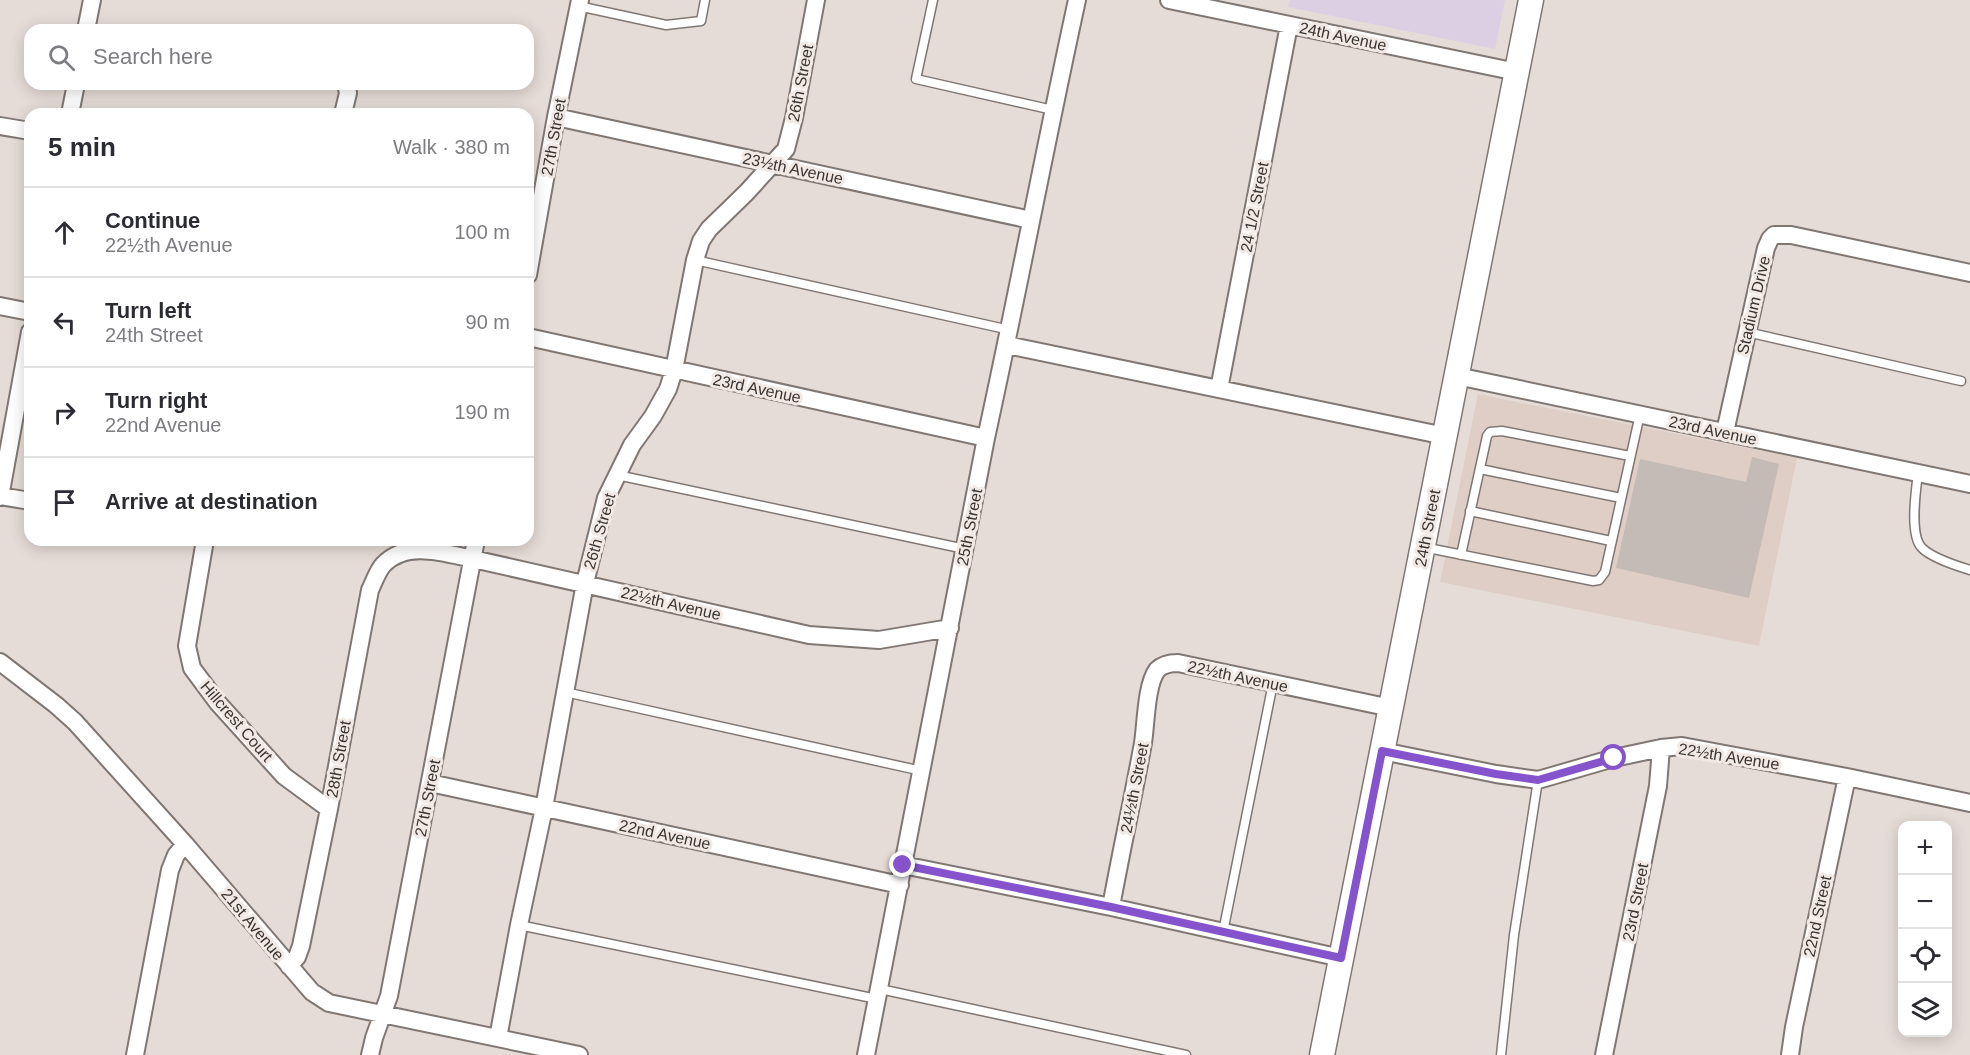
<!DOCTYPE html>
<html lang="en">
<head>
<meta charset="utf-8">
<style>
	:root { --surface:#fff; --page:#f7f7f7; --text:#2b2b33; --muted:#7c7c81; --line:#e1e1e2 }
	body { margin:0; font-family:Helvetica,sans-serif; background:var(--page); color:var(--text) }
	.controls { position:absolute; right:18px; bottom:18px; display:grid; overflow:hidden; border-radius:12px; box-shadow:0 3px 15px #0003 }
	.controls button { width:54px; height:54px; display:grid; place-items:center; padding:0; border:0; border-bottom:2px solid var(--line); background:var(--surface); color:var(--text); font:30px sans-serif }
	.stop { position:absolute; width:18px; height:18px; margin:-14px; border:4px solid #8554cc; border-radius:50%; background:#fff }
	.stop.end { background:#8554cc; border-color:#fff; box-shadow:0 2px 6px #0008 }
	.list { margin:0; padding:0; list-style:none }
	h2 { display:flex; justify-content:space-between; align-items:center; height:78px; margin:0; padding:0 24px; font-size:26px }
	h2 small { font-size:20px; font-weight:400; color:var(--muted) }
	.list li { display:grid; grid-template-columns:39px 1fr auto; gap:18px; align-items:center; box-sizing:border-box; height:90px; padding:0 24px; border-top:2px solid var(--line) }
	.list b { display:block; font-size:22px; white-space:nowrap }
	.list p { margin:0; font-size:20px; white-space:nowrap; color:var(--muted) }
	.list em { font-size:20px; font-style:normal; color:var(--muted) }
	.icon { flex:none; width:33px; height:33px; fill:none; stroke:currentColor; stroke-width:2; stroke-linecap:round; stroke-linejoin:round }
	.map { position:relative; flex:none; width:1970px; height:1055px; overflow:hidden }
	.search { position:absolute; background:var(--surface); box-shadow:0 3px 15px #0003; left:24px; top:24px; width:510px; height:66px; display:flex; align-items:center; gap:15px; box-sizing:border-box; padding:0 21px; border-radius:18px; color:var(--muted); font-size:22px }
	.panel { position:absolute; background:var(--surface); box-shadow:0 3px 15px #0003; left:24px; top:108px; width:510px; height:438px; border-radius:18px }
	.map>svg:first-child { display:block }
	.built { fill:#dfcec5 }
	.industrial { fill:#dccfe3 }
	.building { fill:#c4bbb6 }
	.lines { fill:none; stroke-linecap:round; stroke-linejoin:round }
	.lane-casing { stroke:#807773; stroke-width:11 }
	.street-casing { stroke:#807773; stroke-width:20 }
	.secondary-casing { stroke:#807773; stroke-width:27 }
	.lane { stroke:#fff; stroke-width:8 }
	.street { stroke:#fff; stroke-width:16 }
	.secondary { stroke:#fff; stroke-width:24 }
	.route { stroke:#8554cc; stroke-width:8 }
	.labels { text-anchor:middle; stroke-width:6; stroke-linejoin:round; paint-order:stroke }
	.street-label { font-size:16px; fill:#383432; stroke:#f3e9e4 }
</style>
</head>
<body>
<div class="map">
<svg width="1970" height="1055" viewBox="0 0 1970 1055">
	<rect width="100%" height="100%" fill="#e6dcd7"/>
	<path class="built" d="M 1478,394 L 1797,458 L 1759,646 L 1440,582 Z"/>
	<path class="industrial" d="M 1290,0 L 1505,0 L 1495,49 L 1288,7 Z"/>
	<path class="building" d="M 1752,457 L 1779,464 L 1749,598 L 1616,568 L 1640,459 L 1746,482 Z"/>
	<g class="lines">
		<defs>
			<path id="lane" d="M 933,0 L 916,79 L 1053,110
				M 578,6 L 666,25 L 701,21 L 705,0
				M 695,260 L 1010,330
				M 1747,332 L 1961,381
				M 1480,469 L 1621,498
				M 1918,473 C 1916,490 1909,535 1922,548 C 1932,558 1957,566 1970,570
				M 617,475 L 965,549
				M 1470,511 L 1611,541
				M 1423,547 L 1593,581 L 1599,580 L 1605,572 L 1640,414
				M 1461,555 L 1487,436 L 1490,432 L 1502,431 L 1630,456
				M 565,692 L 922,771
				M 519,925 L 877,999
				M 1223,932 L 1273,683
				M 880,989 L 1186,1055
				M 1501,1055 L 1514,935 L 1538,780"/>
			<path id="street" d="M 1169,0 L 1517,72
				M 86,30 L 92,0
				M 70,114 L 76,84
				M 343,114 L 348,93 L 346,84
				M 556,117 L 1031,220
				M 0,126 L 30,131
				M 528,275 L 556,117 L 580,0
				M 0,306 L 30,312
				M 528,337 L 986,438
				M 1007,345 L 1445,436
				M 1457,376 L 1970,484
				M 1219,389 L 1289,25
				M 1725,432 L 1766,248 L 1770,239 L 1774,235 L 1791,235 L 1970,273
				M 0,496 L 30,501
				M 0,497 L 30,332
				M 205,540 L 187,646 L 192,668 L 218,703 L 284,776 L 329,809
				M 0,662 L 56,705 L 75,722 L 185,844 L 312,992 L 329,1003 L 579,1055
				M 1382,751 L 1496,774 L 1538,780 L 1614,758 L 1661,748 L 1682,746 L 1847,777 L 1970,803
				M 430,783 L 900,885
				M 903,865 L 1111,907 L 1341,958
				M 1111,907 C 1121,852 1133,798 1143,743 C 1146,724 1146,685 1157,670 C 1163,664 1171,663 1178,663 L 1391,708
				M 289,966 L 297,957 L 301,946 L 329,809 L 370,590 C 374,582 377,572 383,565 C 406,540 444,553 473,559 L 809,635 L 879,640 L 950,628
				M 498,1038 L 519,925 L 544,808 L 585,583 L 606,498 L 632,445 L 653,416 L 668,389 L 674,370 L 695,260 L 701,241 L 709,229 L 747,192 L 786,149 L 794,118 L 816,0
				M 135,1055 L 170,870 L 176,855 L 185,844
				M 370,1055 L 374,1038 L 389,996 L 476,540
				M 866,1055 L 986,438 C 1018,292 1045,146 1077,0
				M 1604,1055 L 1658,786 L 1661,748
				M 1790,1055 L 1794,1027 L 1847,777"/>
			<path id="secondary" d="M 1322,1055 L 1531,0"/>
		</defs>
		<use href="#lane" class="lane-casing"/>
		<use href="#street" class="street-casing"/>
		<use href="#secondary" class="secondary-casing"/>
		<use href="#lane" class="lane"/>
		<use href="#street" class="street"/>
		<use href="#secondary" class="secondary"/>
	</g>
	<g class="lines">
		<path class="route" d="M 903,865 L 1111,907 L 1341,958 L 1382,751 L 1496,774 L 1538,780 L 1614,758"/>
	</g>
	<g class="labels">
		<g class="street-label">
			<text transform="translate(1343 36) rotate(12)" y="6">24th Avenue</text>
			<text transform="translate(800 83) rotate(-79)" y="6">26th Street</text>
			<text transform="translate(553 137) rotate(-80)" y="6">27th Street</text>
			<text transform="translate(793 168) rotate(12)" y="6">23½th Avenue</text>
			<text transform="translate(1254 207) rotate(-79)" y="6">24 1/2 Street</text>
			<text transform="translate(1753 305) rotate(-77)" y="6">Stadium Drive</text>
			<text transform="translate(757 388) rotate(12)" y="6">23rd Avenue</text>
			<text transform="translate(1713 430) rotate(12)" y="6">23rd Avenue</text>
			<text transform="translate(969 527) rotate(-79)" y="6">25th Street</text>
			<text transform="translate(1427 528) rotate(-79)" y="6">24th Street</text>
			<text transform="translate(599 531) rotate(-74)" y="6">26th Street</text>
			<text transform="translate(671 603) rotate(13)" y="6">22½th Avenue</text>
			<text transform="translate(1238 676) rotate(12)" y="6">22½th Avenue</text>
			<text transform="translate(237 721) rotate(49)" y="6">Hillcrest Court</text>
			<text transform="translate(1729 756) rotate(9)" y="6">22½th Avenue</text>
			<text transform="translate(338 759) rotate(-80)" y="6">28th Street</text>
			<text transform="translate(1134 788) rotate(-79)" y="6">24½th Street</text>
			<text transform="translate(427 798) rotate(-79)" y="6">27th Street</text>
			<text transform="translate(665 834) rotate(12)" y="6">22nd Avenue</text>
			<text transform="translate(1635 902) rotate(-79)" y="6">23rd Street</text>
			<text transform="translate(1817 916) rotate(-78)" y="6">22nd Street</text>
			<text transform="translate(253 924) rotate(50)" y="6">21st Avenue</text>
		</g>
	</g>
</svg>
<div class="controls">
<button>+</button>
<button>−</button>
<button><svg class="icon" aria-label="locate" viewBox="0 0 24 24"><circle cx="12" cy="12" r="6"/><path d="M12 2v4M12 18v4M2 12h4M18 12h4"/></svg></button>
<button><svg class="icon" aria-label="layers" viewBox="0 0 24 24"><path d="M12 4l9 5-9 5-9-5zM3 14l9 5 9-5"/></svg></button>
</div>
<div class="stop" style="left:1614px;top:758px"></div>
<div class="stop end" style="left:903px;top:865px"></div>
<div class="search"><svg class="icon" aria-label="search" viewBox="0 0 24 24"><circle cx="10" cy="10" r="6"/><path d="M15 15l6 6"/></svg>Search here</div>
<section class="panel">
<h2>5 min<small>Walk · 380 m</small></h2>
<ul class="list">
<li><svg class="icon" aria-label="ahead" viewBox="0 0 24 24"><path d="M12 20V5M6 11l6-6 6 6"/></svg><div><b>Continue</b><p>22½th Avenue</p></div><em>100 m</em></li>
<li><svg class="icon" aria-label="left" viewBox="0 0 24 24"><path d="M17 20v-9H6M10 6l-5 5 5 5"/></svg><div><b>Turn left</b><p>24th Street</p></div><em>90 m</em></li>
<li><svg class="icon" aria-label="right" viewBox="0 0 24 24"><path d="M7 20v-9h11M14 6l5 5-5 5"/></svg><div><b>Turn right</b><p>22nd Avenue</p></div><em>190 m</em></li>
<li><svg class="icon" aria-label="arrive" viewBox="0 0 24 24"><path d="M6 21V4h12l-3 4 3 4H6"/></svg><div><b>Arrive at destination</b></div></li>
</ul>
</section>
</div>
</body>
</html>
